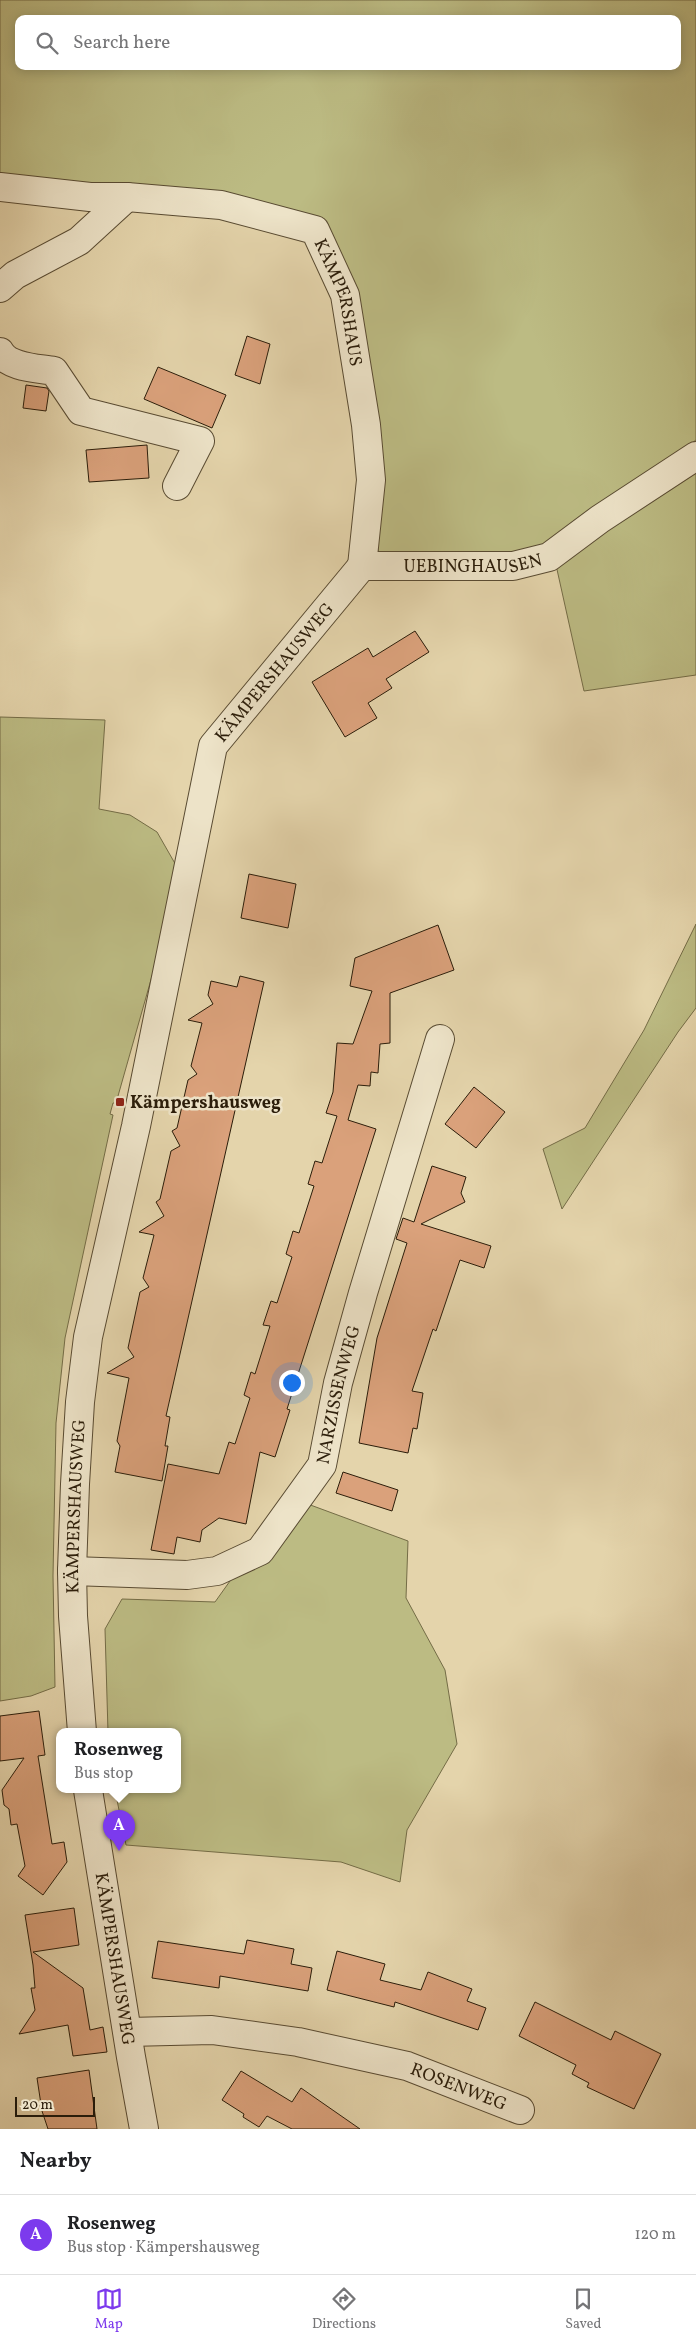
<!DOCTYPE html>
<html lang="en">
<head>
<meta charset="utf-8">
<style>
	:root { --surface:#fff; --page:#f6f6f6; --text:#202124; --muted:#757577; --line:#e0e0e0; --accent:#7c3aed }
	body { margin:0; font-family:Vollkorn,serif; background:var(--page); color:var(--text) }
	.scale { position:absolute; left:15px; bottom:12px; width:80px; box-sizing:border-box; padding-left:5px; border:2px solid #2b1d0a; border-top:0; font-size:14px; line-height:18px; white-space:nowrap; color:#2b1d0a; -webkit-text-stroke:4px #ede3c8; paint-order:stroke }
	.you { position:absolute; left:291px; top:1382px; width:18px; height:18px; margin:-12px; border:4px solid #fff; border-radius:50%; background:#1a73e8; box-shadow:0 0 0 8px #1a73e833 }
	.badge { display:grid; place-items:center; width:32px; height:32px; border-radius:50%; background:var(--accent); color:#fff; font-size:16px; font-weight:700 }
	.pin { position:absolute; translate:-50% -41px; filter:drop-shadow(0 1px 2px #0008) }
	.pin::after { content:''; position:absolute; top:26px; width:18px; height:15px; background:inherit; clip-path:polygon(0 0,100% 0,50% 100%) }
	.popup { position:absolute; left:56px; top:1728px; width:125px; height:65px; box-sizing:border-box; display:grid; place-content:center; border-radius:10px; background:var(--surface); filter:drop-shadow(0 1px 4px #0005); font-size:16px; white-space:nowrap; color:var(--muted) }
	.popup b { font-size:19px; color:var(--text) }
	.popup::after { content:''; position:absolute; left:50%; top:100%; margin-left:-10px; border:10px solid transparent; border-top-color:var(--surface) }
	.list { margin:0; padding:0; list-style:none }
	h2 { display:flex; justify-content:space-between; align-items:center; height:65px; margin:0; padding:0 20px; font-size:21px }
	h2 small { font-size:16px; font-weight:400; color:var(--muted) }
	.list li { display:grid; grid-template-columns:32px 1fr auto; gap:15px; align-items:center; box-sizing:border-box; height:80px; padding:0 20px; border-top:1px solid var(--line) }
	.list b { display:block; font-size:19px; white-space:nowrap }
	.list p { margin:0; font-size:16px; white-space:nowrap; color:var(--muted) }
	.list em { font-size:16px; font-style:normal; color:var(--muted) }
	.icon { flex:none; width:28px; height:28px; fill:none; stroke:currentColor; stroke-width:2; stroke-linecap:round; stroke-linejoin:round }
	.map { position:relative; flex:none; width:696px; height:2129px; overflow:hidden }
	.search { position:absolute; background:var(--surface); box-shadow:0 2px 12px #0003; left:15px; right:15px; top:15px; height:55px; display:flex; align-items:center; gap:12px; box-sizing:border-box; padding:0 18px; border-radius:10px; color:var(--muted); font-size:19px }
	.sheet { height:145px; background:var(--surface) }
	nav { display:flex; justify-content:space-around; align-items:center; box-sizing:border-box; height:70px; border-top:1px solid var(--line); background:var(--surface); font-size:14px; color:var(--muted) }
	nav a { display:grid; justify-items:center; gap:2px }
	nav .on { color:var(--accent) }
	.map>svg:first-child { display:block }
	.green { fill:#bcbb83; stroke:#746c46; fill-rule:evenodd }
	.building { fill:#daa17b; stroke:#2b1d0a }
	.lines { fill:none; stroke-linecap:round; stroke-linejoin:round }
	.minor-casing { stroke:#594b32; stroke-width:30 }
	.minor { stroke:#ede3c8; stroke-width:28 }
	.poi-dot { fill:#8f2418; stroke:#ede3c8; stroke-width:2 }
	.labels { text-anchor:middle; stroke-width:5; stroke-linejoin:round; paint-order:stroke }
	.street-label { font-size:18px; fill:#2b1d0a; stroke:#ede3c8 }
	.poi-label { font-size:18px; font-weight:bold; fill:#2b1d0a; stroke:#ede3c8; text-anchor:start }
</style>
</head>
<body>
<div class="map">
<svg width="696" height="2129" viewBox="0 0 696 2129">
	<rect width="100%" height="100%" fill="#e4d4ab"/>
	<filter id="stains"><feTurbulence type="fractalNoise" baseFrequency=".004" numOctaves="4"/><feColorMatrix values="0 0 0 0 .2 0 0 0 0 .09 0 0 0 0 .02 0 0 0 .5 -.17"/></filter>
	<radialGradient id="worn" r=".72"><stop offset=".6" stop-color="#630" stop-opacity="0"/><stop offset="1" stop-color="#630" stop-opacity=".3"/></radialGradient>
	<path class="green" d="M 0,0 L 696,0 L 696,440 L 547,549 L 509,560 L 378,553 L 381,477 L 319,220 L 0,181 ZM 19,19 L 677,19 L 677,66 L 19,66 Z
		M 696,461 L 696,675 L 584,691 L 554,556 Z
		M 0,717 L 105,720 L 99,809 L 130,815 L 157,832 L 181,874 L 116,1103 L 113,1103 L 110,1114 L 113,1115 L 65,1338 L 56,1423 L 53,1576 L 55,1687 L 31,1696 L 0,1701 Z
		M 696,924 L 696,1008 L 678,1032 L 562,1209 L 543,1149 L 585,1128 L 644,1030 Z
		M 305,1503 L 408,1541 L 406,1598 L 445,1670 L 457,1744 L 407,1830 L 400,1882 L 341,1862 L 126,1845 L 115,1790 L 178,1790 L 178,1732 L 108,1732 L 105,1629 L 122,1599 L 215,1602 L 235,1574 Z"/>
	<path class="building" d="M 247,336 L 270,344 L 260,384 L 235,375 Z
		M 158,367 L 226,395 L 212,428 L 144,399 Z
		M 26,385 L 47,388 L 49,391 L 46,411 L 23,408 Z
		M 147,445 L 149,478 L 89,482 L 86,450 Z
		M 415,631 L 429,652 L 386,679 L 392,688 L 368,703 L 377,718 L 345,737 L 312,682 L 368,648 L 373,657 Z
		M 249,874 L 296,884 L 288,928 L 241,918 Z
		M 438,925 L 454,970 L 390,993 L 390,1043 L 380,1044 L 378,1073 L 371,1072 L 370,1086 L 358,1085 L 348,1120 L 376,1129 L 287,1409 L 290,1410 L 275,1457 L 260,1452 L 246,1524 L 219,1518 L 202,1530 L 200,1542 L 177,1537 L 174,1554 L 151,1550 L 168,1464 L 219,1474 L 229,1442 L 235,1444 L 250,1398 L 244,1395 L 251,1372 L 255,1374 L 270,1326 L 263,1325 L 271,1301 L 277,1303 L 292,1257 L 286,1254 L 293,1231 L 299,1233 L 314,1186 L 308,1184 L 315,1161 L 322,1163 L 337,1116 L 326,1113 L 333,1092 L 337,1043 L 353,1044 L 372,991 L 350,986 L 355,958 Z
		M 240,976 L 264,982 L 166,1416 L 170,1417 L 165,1446 L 168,1446 L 162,1481 L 115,1472 L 120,1446 L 117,1441 L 129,1378 L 107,1373 L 134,1357 L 128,1348 L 140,1292 L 149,1287 L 143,1278 L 154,1235 L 139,1232 L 164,1216 L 156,1202 L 160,1199 L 171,1151 L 180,1146 L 172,1131 L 177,1128 L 188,1080 L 197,1074 L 191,1066 L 202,1023 L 188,1020 L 213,1004 L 208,995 L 211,981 L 237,987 Z
		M 474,1087 L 505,1112 L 476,1148 L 445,1124 Z
		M 432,1166 L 466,1177 L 461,1193 L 465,1202 L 421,1224 L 491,1246 L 484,1268 L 460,1260 L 436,1331 L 433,1329 L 412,1391 L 423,1393 L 417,1429 L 413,1428 L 408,1453 L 359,1443 L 377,1338 L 407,1243 L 396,1239 L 403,1218 L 414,1222 Z
		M 343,1472 L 398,1490 L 392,1511 L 336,1493 Z
		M 39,1711 L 45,1755 L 38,1756 L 52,1844 L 64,1842 L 67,1862 L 43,1895 L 18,1876 L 25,1866 L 17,1824 L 11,1825 L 9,1809 L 4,1805 L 2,1790 L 24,1758 L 0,1761 L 0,1716 Z
		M 74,1908 L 79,1945 L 33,1952 L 83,1988 L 90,2030 L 103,2027 L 107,2052 L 73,2056 L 68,2025 L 19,2034 L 35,2010 L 31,1988 L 35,1988 L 33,1965 L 25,1915 Z
		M 247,1940 L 294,1949 L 291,1964 L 312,1968 L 308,1991 L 220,1976 L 219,1988 L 152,1978 L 158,1941 L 244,1954 Z
		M 337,1951 L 385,1964 L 380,1980 L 421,1990 L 428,1972 L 472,1989 L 467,2001 L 486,2008 L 478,2030 L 395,2002 L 394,2007 L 327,1990 Z
		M 535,2002 L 611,2040 L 615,2031 L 661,2054 L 634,2109 L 587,2087 L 589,2083 L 572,2074 L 576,2065 L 519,2036 Z
		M 89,2070 L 97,2129 L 48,2129 L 42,2111 L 37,2078 Z
		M 241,2071 L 292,2102 L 301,2088 L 360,2129 L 292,2129 L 267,2116 L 259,2127 L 243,2117 L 244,2114 L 222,2100 Z"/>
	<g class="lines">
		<defs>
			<g id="minor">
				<path id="s1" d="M 0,187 L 90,197 L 127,197 L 221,205 L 315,230 L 345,295 L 366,425 L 371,480 L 362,566"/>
				<path d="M 0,288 L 15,275 L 79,241 L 127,197"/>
				<path d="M 0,352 C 9,368 38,368 54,371 L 81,411 L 200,441 L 177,486"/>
				<path id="s2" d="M 362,566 L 513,566 L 549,557 L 600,519 L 696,456"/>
				<path id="s3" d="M 72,1571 L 187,1575 L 217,1571 L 260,1551 L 322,1465 L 338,1383 L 363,1293 L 440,1039"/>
				<path id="s4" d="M 82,1732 L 73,1616 L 72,1571 L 75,1484 L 80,1402 L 88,1337 L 136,1126 L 213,746 L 362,566"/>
				<path id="s5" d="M 88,1790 L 131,2057 L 144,2129"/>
				<path id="s6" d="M 128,2032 L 212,2030 L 298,2042 L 407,2066 L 520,2110"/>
			</g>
		</defs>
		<use href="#minor" class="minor-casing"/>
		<use href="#minor" class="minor"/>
	</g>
	<rect class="poi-dot" x="115" y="1097" width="10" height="10" rx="2.5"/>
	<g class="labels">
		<g class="street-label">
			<text dy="6" stroke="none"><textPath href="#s1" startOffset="396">KÄMPERSHAUS</textPath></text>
			<text dy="6" stroke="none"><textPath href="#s2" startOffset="111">UEBINGHAUSEN</textPath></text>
			<text dy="6" stroke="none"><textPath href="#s4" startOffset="1096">KÄMPERSHAUSWEG</textPath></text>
			<text dy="6" stroke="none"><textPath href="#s3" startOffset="371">NARZISSENWEG</textPath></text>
			<text dy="6" stroke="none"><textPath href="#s4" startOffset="226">KÄMPERSHAUSWEG</textPath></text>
			<text dy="6" stroke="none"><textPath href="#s5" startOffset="171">KÄMPERSHAUSWEG</textPath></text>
			<text dy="6" stroke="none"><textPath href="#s6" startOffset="338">ROSENWEG</textPath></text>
		</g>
		<g class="poi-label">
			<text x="130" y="1108">Kämpershausweg</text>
		</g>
	</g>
	<rect width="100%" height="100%" filter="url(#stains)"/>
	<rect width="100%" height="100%" fill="url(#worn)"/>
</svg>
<div class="scale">20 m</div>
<div class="you"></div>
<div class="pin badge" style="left:119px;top:1851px">A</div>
<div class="popup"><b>Rosenweg</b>Bus stop</div>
<div class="search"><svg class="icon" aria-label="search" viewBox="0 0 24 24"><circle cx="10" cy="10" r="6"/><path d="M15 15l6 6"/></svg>Search here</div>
</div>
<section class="sheet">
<h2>Nearby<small></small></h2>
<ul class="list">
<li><span class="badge">A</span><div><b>Rosenweg</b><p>Bus stop · Kämpershausweg</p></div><em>120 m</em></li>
</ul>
</section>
<nav>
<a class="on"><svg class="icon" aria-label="map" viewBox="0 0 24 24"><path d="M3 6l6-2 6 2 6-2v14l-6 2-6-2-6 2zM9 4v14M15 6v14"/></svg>Map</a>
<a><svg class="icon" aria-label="directions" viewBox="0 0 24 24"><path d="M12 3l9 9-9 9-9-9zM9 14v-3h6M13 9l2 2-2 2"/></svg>Directions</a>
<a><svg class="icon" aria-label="saved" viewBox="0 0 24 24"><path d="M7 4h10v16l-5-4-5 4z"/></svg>Saved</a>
</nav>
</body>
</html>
